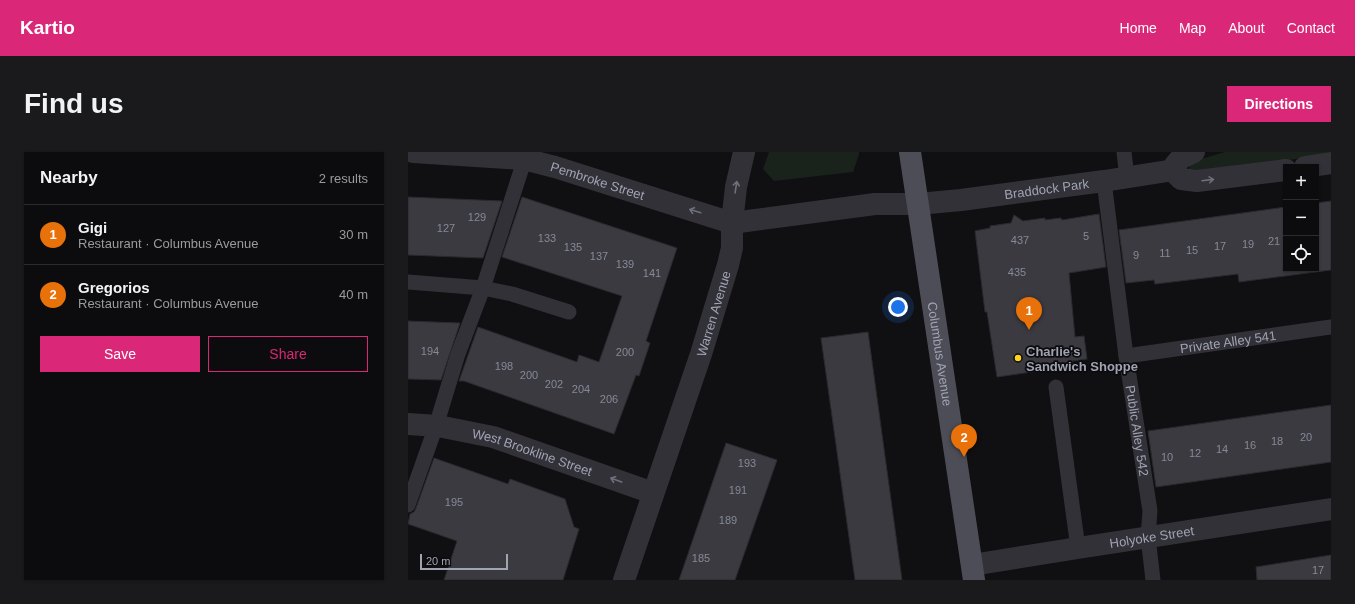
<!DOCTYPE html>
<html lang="en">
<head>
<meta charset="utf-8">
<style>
	:root { --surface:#0c0c0e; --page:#1a1a1c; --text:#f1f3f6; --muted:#9a9b9e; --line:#2c2c2e; --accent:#db2777 }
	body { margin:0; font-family:Arial,sans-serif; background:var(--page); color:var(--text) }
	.controls { position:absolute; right:12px; top:12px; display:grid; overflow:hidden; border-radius:0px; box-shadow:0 1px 3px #0004 }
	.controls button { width:36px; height:36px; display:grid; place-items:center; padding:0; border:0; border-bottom:1px solid var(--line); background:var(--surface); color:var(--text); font:20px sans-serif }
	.scale { position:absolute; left:12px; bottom:10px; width:88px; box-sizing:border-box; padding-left:4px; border:2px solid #a0a3b4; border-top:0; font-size:11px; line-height:14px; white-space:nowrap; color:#a0a3b4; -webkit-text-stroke:3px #0c0b0d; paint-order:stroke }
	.you { position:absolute; left:490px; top:155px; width:14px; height:14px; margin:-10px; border:3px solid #fff; border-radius:50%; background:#1a73e8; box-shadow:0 0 0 6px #1a73e833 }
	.badge { display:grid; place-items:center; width:26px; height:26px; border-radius:50%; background:var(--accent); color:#fff; font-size:13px; font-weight:700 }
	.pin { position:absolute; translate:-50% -33px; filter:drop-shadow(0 1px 2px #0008) }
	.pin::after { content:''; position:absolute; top:21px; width:14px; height:12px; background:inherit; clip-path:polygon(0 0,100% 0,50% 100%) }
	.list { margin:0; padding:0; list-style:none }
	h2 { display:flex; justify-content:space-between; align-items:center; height:52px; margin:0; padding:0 16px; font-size:17px }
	h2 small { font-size:13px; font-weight:400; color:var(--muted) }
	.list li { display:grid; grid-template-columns:26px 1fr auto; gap:12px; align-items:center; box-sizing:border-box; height:60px; padding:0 16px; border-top:1px solid var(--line) }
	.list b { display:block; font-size:15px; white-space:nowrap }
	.list p { margin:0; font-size:13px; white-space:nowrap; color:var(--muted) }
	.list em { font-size:13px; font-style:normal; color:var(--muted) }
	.actions { display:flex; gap:8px; padding:12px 16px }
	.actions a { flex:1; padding:9px 0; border:1px solid var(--accent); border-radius:0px; text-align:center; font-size:14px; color:var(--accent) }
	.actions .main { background:var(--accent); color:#fff }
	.icon { flex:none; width:22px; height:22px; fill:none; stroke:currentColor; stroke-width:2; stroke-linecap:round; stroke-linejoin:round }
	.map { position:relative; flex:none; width:923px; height:428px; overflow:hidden; border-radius:0px }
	header { display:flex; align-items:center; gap:24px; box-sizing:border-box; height:56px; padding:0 20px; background:var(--accent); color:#fff }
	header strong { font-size:19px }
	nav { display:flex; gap:22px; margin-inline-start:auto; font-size:14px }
	.intro { display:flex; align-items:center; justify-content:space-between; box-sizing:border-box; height:96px; padding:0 24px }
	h1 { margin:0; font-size:28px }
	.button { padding:10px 18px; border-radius:0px; background:var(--accent); color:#fff; font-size:14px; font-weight:700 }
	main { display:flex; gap:24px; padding:0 24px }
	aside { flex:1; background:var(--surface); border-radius:0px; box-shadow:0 1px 3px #0004 }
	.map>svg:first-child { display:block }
	.green { fill:#1a221c }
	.building { fill:#3a3a40; stroke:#2b2a2e }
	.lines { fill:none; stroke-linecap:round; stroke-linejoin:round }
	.lane { stroke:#313137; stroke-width:15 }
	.street { stroke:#313137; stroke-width:22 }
	.primary { stroke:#4d4d57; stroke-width:22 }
	.oneway { stroke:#6e707c }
	.poi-dot { fill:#ffd21b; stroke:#0c0b0d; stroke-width:1.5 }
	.labels { text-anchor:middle; stroke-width:3.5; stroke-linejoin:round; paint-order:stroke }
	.number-label { font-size:11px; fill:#868997 }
	.street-label { font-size:13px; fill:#a0a3b4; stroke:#0c0b0d }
	.poi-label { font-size:13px; font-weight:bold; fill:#a0a3b4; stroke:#0c0b0d; text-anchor:start }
</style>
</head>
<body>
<header>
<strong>Kartio</strong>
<nav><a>Home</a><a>Map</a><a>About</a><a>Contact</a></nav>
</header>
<div class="intro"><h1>Find us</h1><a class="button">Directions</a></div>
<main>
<aside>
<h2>Nearby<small>2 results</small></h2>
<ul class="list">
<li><span class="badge" style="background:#e8710a">1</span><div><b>Gigi</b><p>Restaurant · Columbus Avenue</p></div><em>30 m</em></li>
<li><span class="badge" style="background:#e8710a">2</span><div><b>Gregorios</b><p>Restaurant · Columbus Avenue</p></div><em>40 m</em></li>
</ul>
<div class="actions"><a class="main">Save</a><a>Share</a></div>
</aside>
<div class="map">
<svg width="923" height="428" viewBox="0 0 923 428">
	<rect width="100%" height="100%" fill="#101012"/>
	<path class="green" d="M 361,0 L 451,0 L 451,2 L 445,20 L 366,29 L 355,17 Z
		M 817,0 L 923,0 L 923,1 L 811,20 L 781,17 L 782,10 Z"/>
	<path class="building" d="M 0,45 L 94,49 L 75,106 L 0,103 Z
		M 114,45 L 269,96 L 238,189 L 242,191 L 231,224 L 228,223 L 206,282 L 56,229 L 51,229 L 70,175 L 169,210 L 171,203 L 191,210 L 214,144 L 94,105 Z
		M 923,49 L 923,118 L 831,130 L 830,122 L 747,132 L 746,128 L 718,131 L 711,78 L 878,55 L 878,117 L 908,117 L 908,51 Z
		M 691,62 L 698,115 L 661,121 L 667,185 L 676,184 L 679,207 L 664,209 L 665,214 L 589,225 L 579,160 L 577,160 L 567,79 L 582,76 L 582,74 L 603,71 L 606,63 L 615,69 L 637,66 L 637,68 L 653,66 L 654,68 Z
		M 0,169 L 52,171 L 33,228 L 0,227 Z
		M 460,180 L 494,428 L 447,428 L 413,186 Z
		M 923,253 L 923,310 L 748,335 L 740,279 Z
		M 318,291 L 369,308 L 354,351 L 327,428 L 271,428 Z
		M 26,306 L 100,332 L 102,327 L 157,347 L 166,375 L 171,377 L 155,428 L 36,428 L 49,389 L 0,372 L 2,362 L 6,360 L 8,356 Z
		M 923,403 L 923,428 L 849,428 L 848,415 Z"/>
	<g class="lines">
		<g class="lane">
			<path d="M 716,0 L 719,26"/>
			<path id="s1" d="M 696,29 L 718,204 L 742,359 L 740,385 L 745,428"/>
			<path d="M 0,130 L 75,136 L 104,142 L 161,160"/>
			<path id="s2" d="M 718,204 L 923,175"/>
			<path d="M 648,235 L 670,396"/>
			<path d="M 0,353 L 28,274 L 50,202 L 75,136 L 119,0"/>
		</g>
		<g class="street">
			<path id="s3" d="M 5,0 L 116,7 L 147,15 L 324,71 L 328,35 L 336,0"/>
			<path d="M 786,0 L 773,6 L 767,13 L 766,18 L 769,23 L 773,27 L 789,29 L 878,18"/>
			<path d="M 897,15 L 923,11"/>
			<path id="s4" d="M 0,272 L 30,274 L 85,285 L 245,341"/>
			<path id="s5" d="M 564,413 L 670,396 L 923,357"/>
			<path id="s6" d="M 216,428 L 293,202 L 320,113 L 324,96 L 324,71 L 467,52 L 510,52 L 553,48 L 696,29 L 766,18"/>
		</g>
		<path class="primary" id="s7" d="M 502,0 L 566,428"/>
	</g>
	<defs><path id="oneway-shaft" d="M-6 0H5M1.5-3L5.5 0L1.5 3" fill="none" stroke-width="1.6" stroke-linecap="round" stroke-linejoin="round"/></defs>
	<g class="oneway">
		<use href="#oneway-shaft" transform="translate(800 28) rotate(-7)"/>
		<use href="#oneway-shaft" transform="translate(328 35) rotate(-81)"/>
		<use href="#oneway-shaft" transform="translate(287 59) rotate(-163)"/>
		<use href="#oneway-shaft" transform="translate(208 328) rotate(-160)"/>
	</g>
	<circle class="poi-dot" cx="610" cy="206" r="4"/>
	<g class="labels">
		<g class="number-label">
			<text x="69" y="69">129</text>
			<text x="38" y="80">127</text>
			<text x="678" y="88">5</text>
			<text x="139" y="90">133</text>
			<text x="612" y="92">437</text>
			<text x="866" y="93">21</text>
			<text x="840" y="96">19</text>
			<text x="812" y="98">17</text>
			<text x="165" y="99">135</text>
			<text x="784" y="102">15</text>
			<text x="757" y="105">11</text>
			<text x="728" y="107">9</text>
			<text x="191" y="108">137</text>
			<text x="217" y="116">139</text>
			<text x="609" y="124">435</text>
			<text x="244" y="125">141</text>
			<text x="22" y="203">194</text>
			<text x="217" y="204">200</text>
			<text x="96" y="218">198</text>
			<text x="121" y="227">200</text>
			<text x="146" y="236">202</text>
			<text x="173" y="241">204</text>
			<text x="201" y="251">206</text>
			<text x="898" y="289">20</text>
			<text x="869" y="293">18</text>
			<text x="842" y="297">16</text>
			<text x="814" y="301">14</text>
			<text x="787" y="305">12</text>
			<text x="759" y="309">10</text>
			<text x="339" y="315">193</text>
			<text x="330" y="342">191</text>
			<text x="46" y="354">195</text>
			<text x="320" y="372">189</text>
			<text x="293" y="410">185</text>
			<text x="910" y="422">17</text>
		</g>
		<g class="street-label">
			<text dy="5" stroke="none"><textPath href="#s3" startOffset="188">Pembroke Street</textPath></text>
			<text dy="5" stroke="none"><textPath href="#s6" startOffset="691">Braddock Park</textPath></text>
			<text dy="5" stroke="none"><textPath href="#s6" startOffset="281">Warren Avenue</textPath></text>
			<text dy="5" stroke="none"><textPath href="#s2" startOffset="103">Private Alley 541</textPath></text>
			<text dy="5" stroke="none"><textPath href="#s7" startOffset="204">Columbus Avenue</textPath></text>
			<text dy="5" stroke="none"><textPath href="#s1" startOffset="252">Public Alley 542</textPath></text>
			<text dy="5" stroke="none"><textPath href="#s4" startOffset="128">West Brookline Street</textPath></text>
			<text dy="5" stroke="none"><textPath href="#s5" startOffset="182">Holyoke Street</textPath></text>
		</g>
		<g class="poi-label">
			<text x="618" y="204">Charlie's<tspan x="618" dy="15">Sandwich Shoppe</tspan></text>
		</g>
	</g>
</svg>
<div class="controls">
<button>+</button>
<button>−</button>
<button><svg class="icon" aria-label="locate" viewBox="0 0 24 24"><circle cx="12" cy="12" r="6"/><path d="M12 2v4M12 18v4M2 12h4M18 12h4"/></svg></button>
</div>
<div class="scale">20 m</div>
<div class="you"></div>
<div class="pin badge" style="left:621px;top:178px;background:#e8710a">1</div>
<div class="pin badge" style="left:556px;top:305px;background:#e8710a">2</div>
</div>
</main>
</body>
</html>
